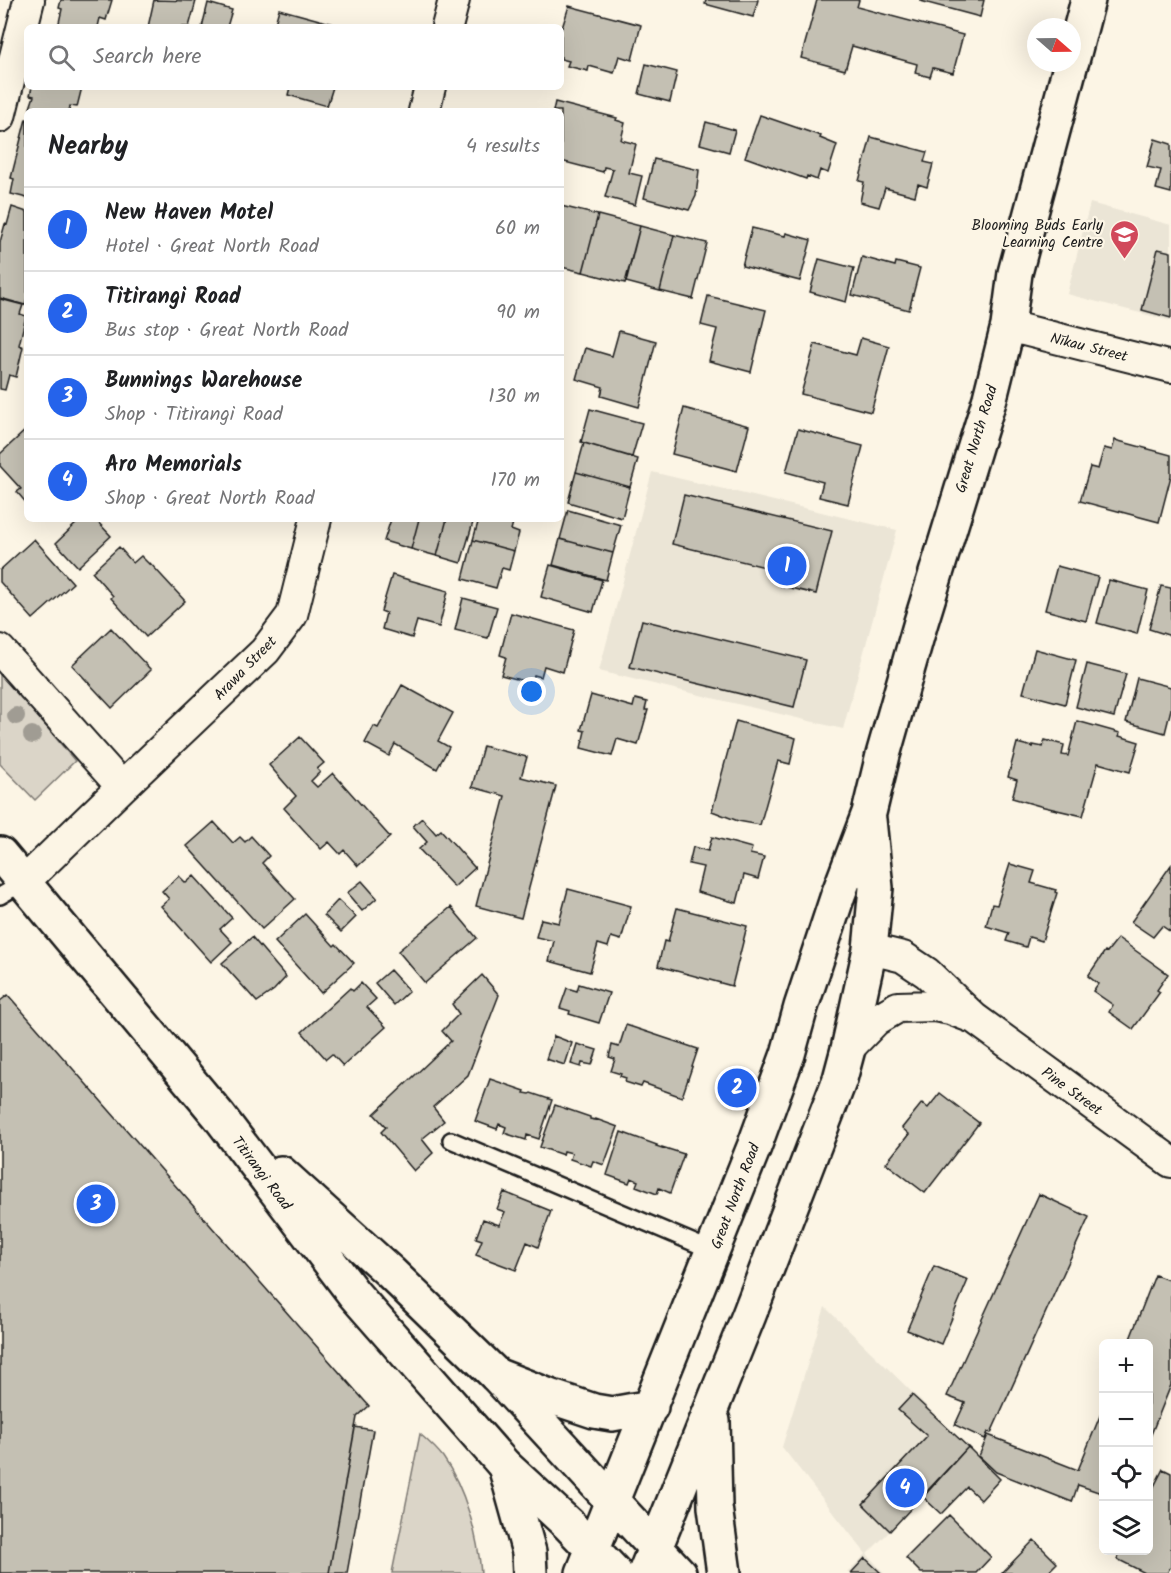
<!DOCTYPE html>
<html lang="en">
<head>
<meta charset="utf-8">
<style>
	:root { --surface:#fff; --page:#f2f2f2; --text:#202124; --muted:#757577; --line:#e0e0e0; --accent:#2563eb }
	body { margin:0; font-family:Kalam,sans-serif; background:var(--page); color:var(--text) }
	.controls { position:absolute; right:18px; bottom:18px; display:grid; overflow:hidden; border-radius:9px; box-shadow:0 6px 24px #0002 }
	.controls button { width:54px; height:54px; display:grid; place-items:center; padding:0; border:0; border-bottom:2px solid var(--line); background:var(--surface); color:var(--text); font:30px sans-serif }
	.compass { position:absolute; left:1027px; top:18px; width:54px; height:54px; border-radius:50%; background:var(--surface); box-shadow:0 6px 24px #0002; rotate:110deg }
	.you { position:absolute; left:532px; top:692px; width:21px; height:21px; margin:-15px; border:4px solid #fff; border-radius:50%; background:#1a73e8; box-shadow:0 0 0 9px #1a73e833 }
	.badge { display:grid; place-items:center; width:39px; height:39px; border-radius:50%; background:var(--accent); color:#fff; font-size:20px; font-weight:700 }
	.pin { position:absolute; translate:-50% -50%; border:3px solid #fff; box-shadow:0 2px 6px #0006 }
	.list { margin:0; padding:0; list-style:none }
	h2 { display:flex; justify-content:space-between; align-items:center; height:78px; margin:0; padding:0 24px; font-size:26px }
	h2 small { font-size:20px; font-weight:400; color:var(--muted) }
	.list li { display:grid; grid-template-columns:39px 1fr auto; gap:18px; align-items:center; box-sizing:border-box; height:84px; padding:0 24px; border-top:2px solid var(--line) }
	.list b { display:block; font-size:22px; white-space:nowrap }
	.list p { margin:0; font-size:20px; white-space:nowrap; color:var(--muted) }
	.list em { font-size:20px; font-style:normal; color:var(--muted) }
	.icon { flex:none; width:33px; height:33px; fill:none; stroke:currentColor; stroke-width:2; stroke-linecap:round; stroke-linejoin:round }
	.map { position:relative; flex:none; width:1171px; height:1573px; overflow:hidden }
	.search { position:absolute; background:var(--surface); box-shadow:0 6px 24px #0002; left:24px; top:24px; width:540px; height:66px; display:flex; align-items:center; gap:15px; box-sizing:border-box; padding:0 21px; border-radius:9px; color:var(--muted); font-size:22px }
	.panel { position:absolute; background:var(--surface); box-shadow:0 6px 24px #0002; left:24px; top:108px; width:540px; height:414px; border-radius:9px }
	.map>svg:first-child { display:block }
	.built { fill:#ebe5d6 }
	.green { fill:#dbd5c8; stroke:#7c7872; stroke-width:1.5 }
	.building { fill:#c4c0b3; stroke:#1c1c1c; stroke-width:1.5 }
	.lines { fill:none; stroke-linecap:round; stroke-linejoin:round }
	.lane-casing { stroke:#1c1c1c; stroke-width:20 }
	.street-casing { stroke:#1c1c1c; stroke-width:34 }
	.secondary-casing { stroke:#1c1c1c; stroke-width:38 }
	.primary-casing { stroke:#1c1c1c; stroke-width:38 }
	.lane { stroke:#fcf5e5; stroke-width:15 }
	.street { stroke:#fcf5e5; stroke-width:30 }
	.secondary { stroke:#fcf5e5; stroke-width:33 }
	.primary { stroke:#fcf5e5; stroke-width:33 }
	.tree { fill:#a09c93 }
	.labels { text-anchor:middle; stroke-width:4.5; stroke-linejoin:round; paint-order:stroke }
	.poi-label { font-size:15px; fill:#1c1c1c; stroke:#fcf5e5; text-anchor:end }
	.street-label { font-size:15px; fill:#1c1c1c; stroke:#fcf5e5 }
</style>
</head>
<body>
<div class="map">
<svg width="1171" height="1573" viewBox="0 0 1171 1573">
	<rect width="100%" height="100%" fill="#fcf5e5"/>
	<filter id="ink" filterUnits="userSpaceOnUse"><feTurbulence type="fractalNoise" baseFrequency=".0167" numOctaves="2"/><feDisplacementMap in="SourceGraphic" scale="12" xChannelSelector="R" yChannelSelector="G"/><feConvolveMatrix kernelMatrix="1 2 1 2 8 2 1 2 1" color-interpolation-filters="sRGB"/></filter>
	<g filter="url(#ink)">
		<path class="built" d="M 1090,203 L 1171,225 L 1171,321 L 1067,294 Z
			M 652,472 L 897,530 L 843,729 L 599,671 Z
			M 825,1307 L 968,1447 L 890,1531 L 867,1554 L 884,1573 L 847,1573 L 866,1554 L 782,1447 Z"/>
		<path class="green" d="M 0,671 L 75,761 L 35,800 L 0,764 Z
			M 420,1434 C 428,1441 437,1449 443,1457 C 465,1488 478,1536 481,1573 L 392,1573 Z"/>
		<path class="building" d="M 61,0 L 112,0 L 106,20 L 100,18 L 98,27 L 58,27 L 62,9 L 59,8 Z
			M 154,0 L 196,1 L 189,27 L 148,27 Z
			M 706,0 L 758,0 L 753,17 L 705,4 Z
			M 817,0 L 859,0 L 857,7 L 963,35 L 953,73 L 933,68 L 930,77 L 915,73 L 917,64 L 852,46 L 845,70 L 801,58 Z
			M 920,0 L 984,0 L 980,17 L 920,1 Z
			M 208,3 L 232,10 L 227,27 L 202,27 Z
			M 569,6 L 641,25 L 632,60 L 619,56 L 614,73 L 589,66 L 588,71 L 567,66 L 569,61 L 561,59 L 561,28 L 562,28 Z
			M 279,9 L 345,27 L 274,27 Z
			M 646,64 L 677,72 L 670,102 L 639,94 Z
			M 32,87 L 82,87 L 77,107 L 70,106 L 69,111 L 42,111 L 30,108 L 34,96 L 30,95 Z
			M 290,87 L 333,87 L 327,106 L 288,95 Z
			M 555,102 L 617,118 L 616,120 L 625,123 L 621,140 L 636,144 L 629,173 L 642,176 L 635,205 L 605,197 L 613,169 L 604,167 L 603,172 L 561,161 L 561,111 L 553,111 Z
			M 760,115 L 821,136 L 820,138 L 837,145 L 828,173 L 820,170 L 817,180 L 807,176 L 806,179 L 745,157 Z
			M 26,119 L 27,119 L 27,198 L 11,194 L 14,179 L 11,178 Z
			M 706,122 L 735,130 L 729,152 L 700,144 Z
			M 871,137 L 927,152 L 924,162 L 933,164 L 927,187 L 918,184 L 915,196 L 885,188 L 879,207 L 860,202 L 864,182 L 859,181 Z
			M 1155,139 L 1171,144 L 1171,193 L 1156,189 L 1161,170 L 1147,167 Z
			M 654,159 L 699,170 L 696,196 L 689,210 L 644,198 Z
			M 561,206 L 598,215 L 583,272 L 561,267 Z
			M 12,207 L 27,212 L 27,298 L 25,305 L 0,298 L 0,242 L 5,224 L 7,225 Z
			M 598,215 L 640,226 L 625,283 L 583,272 Z
			M 640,226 L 674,235 L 660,291 L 626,282 Z
			M 752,228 L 785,236 L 786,233 L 811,240 L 800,281 L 742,266 Z
			M 674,235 L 707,243 L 693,299 L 660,291 Z
			M 1158,249 L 1171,252 L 1171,318 L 1142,310 Z
			M 862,257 L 895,266 L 896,262 L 920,268 L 909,310 L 852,295 Z
			M 819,259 L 854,268 L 846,302 L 810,292 Z
			M 708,296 L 766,310 L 751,372 L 709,361 L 717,329 L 701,325 Z
			M 0,299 L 23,305 L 20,314 L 26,316 L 19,345 L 23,347 L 16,377 L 9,375 L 5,390 L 0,389 Z
			M 619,331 L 656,341 L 639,407 L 601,396 L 603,387 L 576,379 L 585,348 L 612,356 Z
			M 861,338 L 889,346 L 871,412 L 801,394 L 815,344 L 856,355 Z
			M 684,408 L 749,426 L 737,471 L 672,454 Z
			M 590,409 L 642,423 L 632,457 L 581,442 Z
			M 27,429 L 27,504 L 17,492 L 21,489 L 0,466 L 0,454 Z
			M 798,429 L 863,446 L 848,504 L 819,497 L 823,482 L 786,472 Z
			M 1115,440 L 1171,455 L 1171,476 L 1159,522 L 1080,501 L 1090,467 L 1098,469 L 1104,448 L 1112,450 Z
			M 584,443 L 638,459 L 630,487 L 576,472 Z
			M 576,472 L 630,487 L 622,518 L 568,502 Z
			M 684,495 L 832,531 L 816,594 L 781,586 L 785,572 L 672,544 Z
			M 568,510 L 621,525 L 613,553 L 560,539 Z
			M 81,519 L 95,519 L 111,536 L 78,567 L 56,543 Z
			M 391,519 L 419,519 L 411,549 L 384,541 Z
			M 419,519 L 447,519 L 437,556 L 411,549 Z
			M 447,519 L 474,519 L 461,563 L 437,556 Z
			M 479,519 L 514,519 L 511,530 L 519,533 L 514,551 L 473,540 Z
			M 34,539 L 73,583 L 33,619 L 0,582 L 0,570 Z
			M 560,539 L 613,553 L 606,580 L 553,565 Z
			M 473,540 L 514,551 L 509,570 L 502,568 L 496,588 L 463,579 Z
			M 119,547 L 133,563 L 141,556 L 149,564 L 150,563 L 185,601 L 146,637 L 111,598 L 113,596 L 92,572 Z
			M 550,565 L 602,580 L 593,612 L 541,597 Z
			M 1057,566 L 1098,577 L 1086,621 L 1045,610 Z
			M 392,575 L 448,591 L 439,627 L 417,621 L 412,638 L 382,629 L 386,613 L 381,611 Z
			M 1109,580 L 1148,590 L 1137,634 L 1097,623 Z
			M 1161,586 L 1171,588 L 1171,636 L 1149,629 Z
			M 463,598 L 497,607 L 488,638 L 455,630 Z
			M 511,613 L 574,630 L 563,672 L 544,666 L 541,677 L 534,675 L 532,683 L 501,675 L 506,657 L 500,655 Z
			M 642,620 L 806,660 L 794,707 L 630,667 Z
			M 111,628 L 151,670 L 112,708 L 72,665 Z
			M 1035,649 L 1076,660 L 1065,704 L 1023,693 Z
			M 1087,664 L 1126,674 L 1114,717 L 1076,707 Z
			M 1137,678 L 1171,687 L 1171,709 L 1165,733 L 1126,722 Z
			M 402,685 L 453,713 L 438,741 L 449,747 L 437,769 L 395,744 L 389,756 L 365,743 L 374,726 L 378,728 Z
			M 591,695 L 633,707 L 635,699 L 647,702 L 645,710 L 648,710 L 638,745 L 617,739 L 612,756 L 581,748 L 585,731 L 581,730 Z
			M 736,721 L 796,738 L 790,764 L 778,761 L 760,825 L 738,821 L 712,811 Z
			M 1077,721 L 1120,733 L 1119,736 L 1139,742 L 1130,772 L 1098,763 L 1083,816 L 1040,806 L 1012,798 L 1017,780 L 1008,777 L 1017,743 L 1033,747 L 1033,745 L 1043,747 L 1045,740 L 1064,745 L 1062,755 L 1068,756 Z
			M 300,737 L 324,763 L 317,769 L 320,772 L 311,781 L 317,787 L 333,773 L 390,837 L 358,866 L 344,850 L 340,854 L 329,842 L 321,849 L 284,808 L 296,796 L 269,765 Z
			M 483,746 L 527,757 L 521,777 L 556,786 L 521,918 L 476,906 L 505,796 L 472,787 Z
			M 422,818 L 436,834 L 441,830 L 475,868 L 454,887 L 419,849 L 427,842 L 413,826 Z
			M 214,822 L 233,843 L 240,837 L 245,842 L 251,836 L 269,856 L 262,863 L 295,899 L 262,929 L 187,846 Z
			M 712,837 L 752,848 L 750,854 L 764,857 L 758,879 L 744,875 L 737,903 L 697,892 L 703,867 L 689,864 L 693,847 L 708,851 Z
			M 1010,864 L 1035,871 L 1031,883 L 1056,890 L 1055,892 L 1057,893 L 1042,941 L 1029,937 L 1026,947 L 1006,941 L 1009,933 L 986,926 L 992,904 L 997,905 Z
			M 1171,865 L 1171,932 L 1162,926 L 1153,937 L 1131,922 Z
			M 179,876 L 186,883 L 194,876 L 232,918 L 220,929 L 232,942 L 211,962 L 161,906 L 169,899 L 162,891 Z
			M 362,881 L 377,898 L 362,911 L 347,893 Z
			M 568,889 L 631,906 L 621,940 L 611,937 L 608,947 L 598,944 L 590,972 L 549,961 L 554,941 L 536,937 L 541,919 L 559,923 Z
			M 338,900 L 356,917 L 341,932 L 324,915 Z
			M 451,907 L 477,938 L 425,983 L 398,951 Z
			M 677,908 L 747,926 L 732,986 L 658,966 L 664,941 L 668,942 Z
			M 305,914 L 334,946 L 336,944 L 354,963 L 321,993 L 275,942 Z
			M 252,937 L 286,977 L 274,990 L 257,1002 L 222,963 Z
			M 1118,938 L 1168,974 L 1157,990 L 1160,992 L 1133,1029 L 1109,1012 L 1113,1005 L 1093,991 L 1098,984 L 1088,976 L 1105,951 L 1107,952 Z
			M 390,970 L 409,991 L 394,1005 L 375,983 Z
			M 482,975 L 499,995 L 468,1075 L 433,1107 L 444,1121 L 422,1139 L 433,1153 L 414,1171 L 381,1132 L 386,1127 L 374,1114 L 451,1041 L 442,1031 L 459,1014 L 452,1004 Z
			M 361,983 L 376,999 L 367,1007 L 386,1027 L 343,1066 L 332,1054 L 326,1059 L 302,1032 L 350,988 L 353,991 Z
			M 579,984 L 609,993 L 599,1023 L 569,1014 L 570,1011 L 560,1008 L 567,988 L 577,991 Z
			M 8,995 L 369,1406 L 357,1417 L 329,1573 L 0,1573 L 0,1001 Z
			M 626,1025 L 698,1049 L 682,1097 L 643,1083 L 641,1087 L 625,1082 L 626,1078 L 620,1076 L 621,1074 L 611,1071 L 615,1059 L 609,1057 L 612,1045 L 619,1047 Z
			M 554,1036 L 572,1043 L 565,1065 L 546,1059 Z
			M 577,1044 L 597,1050 L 592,1065 L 582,1063 L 581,1067 L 571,1064 Z
			M 490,1079 L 525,1091 L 524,1093 L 530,1094 L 531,1093 L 552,1100 L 539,1139 L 527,1135 L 526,1140 L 504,1133 L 506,1127 L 499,1124 L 497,1129 L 475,1121 Z
			M 940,1093 L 979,1123 L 925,1193 L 886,1163 L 909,1134 L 902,1128 L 922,1103 L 928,1108 Z
			M 555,1105 L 590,1117 L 590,1119 L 596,1120 L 596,1119 L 618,1127 L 604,1165 L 593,1161 L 591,1166 L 570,1159 L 572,1153 L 564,1151 L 563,1155 L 540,1147 Z
			M 621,1132 L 657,1145 L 656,1146 L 662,1148 L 662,1147 L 684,1154 L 670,1193 L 659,1188 L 657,1194 L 636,1186 L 638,1181 L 631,1178 L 629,1183 L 607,1175 Z
			M 504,1192 L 551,1211 L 538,1247 L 527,1242 L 516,1270 L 476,1255 L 482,1240 L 476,1238 L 483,1219 L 499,1225 L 505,1212 L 497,1209 Z
			M 1039,1194 L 1089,1217 L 991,1433 L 988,1432 L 985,1439 L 955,1425 L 965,1403 L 947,1396 Z
			M 934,1266 L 968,1280 L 941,1344 L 907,1330 Z
			M 1155,1275 L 1171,1281 L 1171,1385 L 1148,1442 L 1148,1344 L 1128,1344 Z
			M 912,1395 L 968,1447 L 890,1531 L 863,1504 L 927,1436 L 898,1410 Z
			M 1104,1406 L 1104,1494 L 1078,1485 L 1072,1502 L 996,1472 L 979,1456 L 988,1435 L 1078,1470 Z
			M 355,1427 L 373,1430 L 347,1573 L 329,1573 Z
			M 968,1447 L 1000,1479 L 981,1500 L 967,1487 L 941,1514 L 923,1497 Z
			M 1163,1469 L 1171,1473 L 1171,1566 L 1167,1573 L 1145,1573 L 1117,1559 L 1122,1550 L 1148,1550 L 1148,1498 Z
			M 949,1515 L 991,1557 L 976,1573 L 921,1573 L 906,1558 Z
			M 1034,1540 L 1057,1563 L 1047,1573 L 1002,1573 Z
			M 865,1558 L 881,1573 L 851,1573 Z"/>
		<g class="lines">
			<defs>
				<path id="lane" d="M 0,896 L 24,882
					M 451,1140 L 713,1251"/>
				<path id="street" d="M 447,27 L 454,0
					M 424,111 L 430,87
					M 0,117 L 29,0
					M 1008,326 L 1171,367
					M 0,650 L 122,787
					M 24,882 L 122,787 L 265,651 L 292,615 L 316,519
					M 870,949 L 903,957 L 927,973 L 974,1018 L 1171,1162
					M 848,1049 L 876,1020 L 898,1007 L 934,1006 L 950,1009 L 971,1017"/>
				<path id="secondary" d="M 0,854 L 219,1116 L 354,1294 L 505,1466 L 568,1524 L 593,1550
					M 281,1173 L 390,1272 L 496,1375 L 612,1501"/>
				<path id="primary" d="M 1072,61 L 1088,0
					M 496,1375 L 552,1397 L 594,1411 L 612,1414 L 651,1407
					M 713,1421 L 715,1507 L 724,1573
					M 505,1466 L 529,1552 L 530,1573
					M 612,1501 L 679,1573
					M 593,1550 L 615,1573
					M 583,1573 L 754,1147 L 788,1054 L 801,1007 L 838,895 L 869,813 L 883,755 L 921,622 L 990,398 L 1008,326 L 1015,273 L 1071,63
					M 645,1573 L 749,1315 L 840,1079 L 848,1049 L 870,949 L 876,888 L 869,820"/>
			</defs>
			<use href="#lane" class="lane-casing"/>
			<use href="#street" class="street-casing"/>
			<use href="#secondary" class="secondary-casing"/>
			<use href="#primary" class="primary-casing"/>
			<use href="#lane" class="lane"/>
			<use href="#street" class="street"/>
			<use href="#secondary" class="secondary"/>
			<use href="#primary" class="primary"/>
		</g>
		<g class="tree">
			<circle cx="16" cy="716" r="9"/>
			<circle cx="32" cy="735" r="9"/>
		</g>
	</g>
	<defs>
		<symbol id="school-pin" viewBox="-11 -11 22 30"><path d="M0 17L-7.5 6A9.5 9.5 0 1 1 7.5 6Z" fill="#d1495b" stroke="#fcf5e5"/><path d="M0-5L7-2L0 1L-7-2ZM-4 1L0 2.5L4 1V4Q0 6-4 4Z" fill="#fff"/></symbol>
	</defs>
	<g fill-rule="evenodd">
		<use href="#school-pin" x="1108" y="218" width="33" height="45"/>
	</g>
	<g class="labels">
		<g class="poi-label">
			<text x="1103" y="230">Blooming Buds Early<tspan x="1103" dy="17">Learning Centre</tspan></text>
		</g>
		<g class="street-label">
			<text transform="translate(1089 347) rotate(14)" y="5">Nīkau Street</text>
			<text transform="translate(976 439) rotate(-73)" y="5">Great North Road</text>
			<text transform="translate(245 668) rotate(-46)" y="5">Arawa Street</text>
			<text transform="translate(1072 1091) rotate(36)" y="5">Pine Street</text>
			<text transform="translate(262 1173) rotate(53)" y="5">Titirangi Road</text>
			<text transform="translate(735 1196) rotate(-69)" y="5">Great North Road</text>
		</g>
	</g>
</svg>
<div class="controls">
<button>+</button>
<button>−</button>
<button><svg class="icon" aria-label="locate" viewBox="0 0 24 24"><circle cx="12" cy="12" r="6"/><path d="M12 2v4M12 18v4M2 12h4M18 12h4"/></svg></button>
<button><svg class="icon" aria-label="layers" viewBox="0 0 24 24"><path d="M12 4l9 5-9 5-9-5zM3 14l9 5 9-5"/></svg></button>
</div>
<svg class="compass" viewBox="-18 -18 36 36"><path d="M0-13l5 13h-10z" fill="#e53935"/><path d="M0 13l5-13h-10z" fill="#757577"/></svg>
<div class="you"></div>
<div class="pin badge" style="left:787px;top:566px">1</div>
<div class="pin badge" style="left:737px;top:1088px">2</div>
<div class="pin badge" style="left:96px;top:1204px">3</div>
<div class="pin badge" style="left:905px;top:1488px">4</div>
<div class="search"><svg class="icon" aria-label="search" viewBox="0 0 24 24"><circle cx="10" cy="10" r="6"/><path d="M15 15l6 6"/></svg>Search here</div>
<section class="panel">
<h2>Nearby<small>4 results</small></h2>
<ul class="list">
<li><span class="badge">1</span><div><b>New Haven Motel</b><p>Hotel · Great North Road</p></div><em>60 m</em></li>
<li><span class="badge">2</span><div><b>Titirangi Road</b><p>Bus stop · Great North Road</p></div><em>90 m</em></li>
<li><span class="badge">3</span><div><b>Bunnings Warehouse</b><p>Shop · Titirangi Road</p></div><em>130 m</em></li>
<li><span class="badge">4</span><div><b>Aro Memorials</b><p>Shop · Great North Road</p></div><em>170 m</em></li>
</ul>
</section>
</div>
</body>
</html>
